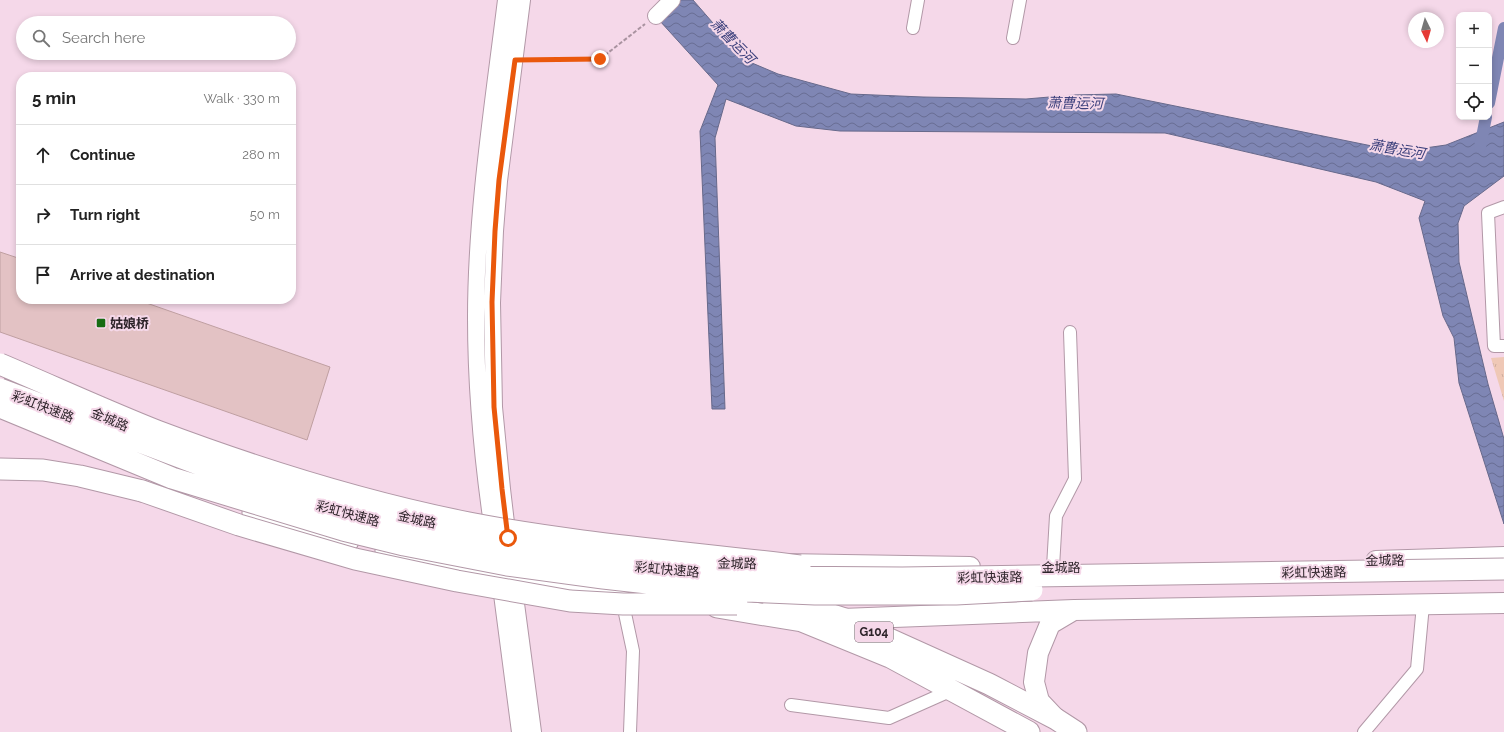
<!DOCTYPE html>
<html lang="en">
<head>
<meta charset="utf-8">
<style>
	:root { --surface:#fff; --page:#f6f6f6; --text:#222; --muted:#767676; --line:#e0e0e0 }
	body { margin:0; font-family:Raleway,"Noto Sans SC",sans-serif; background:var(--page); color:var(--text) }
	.controls { position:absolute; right:12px; top:12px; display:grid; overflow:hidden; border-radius:8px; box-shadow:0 2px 6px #0003 }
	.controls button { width:36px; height:36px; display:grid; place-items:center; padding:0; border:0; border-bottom:1px solid var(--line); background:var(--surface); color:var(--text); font:20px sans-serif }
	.compass { position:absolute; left:1408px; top:12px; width:36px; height:36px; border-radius:50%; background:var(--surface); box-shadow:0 2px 6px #0003; rotate:175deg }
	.stop { position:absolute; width:12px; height:12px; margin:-9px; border:3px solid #ea580c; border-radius:50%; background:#fff }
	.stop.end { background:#ea580c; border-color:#fff; box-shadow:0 1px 4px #0008 }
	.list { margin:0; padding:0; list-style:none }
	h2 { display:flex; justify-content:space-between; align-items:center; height:52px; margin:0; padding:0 16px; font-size:17px }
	h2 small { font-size:13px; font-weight:400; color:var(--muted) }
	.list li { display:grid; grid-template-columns:26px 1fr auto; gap:12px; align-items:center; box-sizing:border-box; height:60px; padding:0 16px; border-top:1px solid var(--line) }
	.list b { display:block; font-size:15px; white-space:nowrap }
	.list em { font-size:13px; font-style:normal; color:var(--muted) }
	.icon { flex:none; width:22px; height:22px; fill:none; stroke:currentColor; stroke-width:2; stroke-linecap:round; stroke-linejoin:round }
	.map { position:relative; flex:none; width:1504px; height:732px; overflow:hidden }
	.search { position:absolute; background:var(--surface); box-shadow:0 2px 6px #0003; left:16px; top:16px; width:280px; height:44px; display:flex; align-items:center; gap:10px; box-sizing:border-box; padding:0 14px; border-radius:22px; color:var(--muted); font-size:15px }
	.panel { position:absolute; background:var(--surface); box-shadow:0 2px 6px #0003; left:16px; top:72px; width:280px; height:232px; border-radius:16px }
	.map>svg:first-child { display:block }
	.grass { fill:url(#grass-tufts) }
	.water { fill:url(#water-waves); stroke:#67698b }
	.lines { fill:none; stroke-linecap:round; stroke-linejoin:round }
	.canal { stroke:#7f86b4; stroke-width:12 }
	.building { fill:#e3c2c4; stroke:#bf9fa1 }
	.minor-casing { stroke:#b298a7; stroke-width:14 }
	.tertiary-casing { stroke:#b298a7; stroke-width:18 }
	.primary-casing { stroke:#b298a7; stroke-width:22 }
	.trunk-casing { stroke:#b298a7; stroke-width:23 }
	.path { stroke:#a993a0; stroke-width:2; stroke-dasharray:4 2; stroke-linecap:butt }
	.minor { stroke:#fff; stroke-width:12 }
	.tertiary { stroke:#fff; stroke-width:16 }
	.primary { stroke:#fff; stroke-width:20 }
	.trunk { stroke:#fff; stroke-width:21 }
	.trunk-bridge-casing { stroke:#b298a7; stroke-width:23; stroke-linecap:butt }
	.trunk-bridge { stroke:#fff; stroke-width:21 }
	.route { stroke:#ea580c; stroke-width:5 }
	.poi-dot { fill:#176c13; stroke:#f5d8e9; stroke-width:1.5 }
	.labels { text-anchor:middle; stroke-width:4; stroke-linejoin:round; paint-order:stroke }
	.shield { fill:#f5d8e9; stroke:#6a5a63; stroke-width:1 }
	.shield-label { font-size:12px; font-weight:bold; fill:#2e242a }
	.poi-label { font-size:13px; font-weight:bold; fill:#2e242a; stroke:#f5d8e9; text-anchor:start }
	.street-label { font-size:13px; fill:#2e242a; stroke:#f5d8e9 }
	.water-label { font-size:14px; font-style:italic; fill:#3c407c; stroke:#f5d8e9 }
</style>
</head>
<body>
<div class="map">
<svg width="1504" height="732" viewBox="0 0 1504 732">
	<defs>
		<pattern id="grass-tufts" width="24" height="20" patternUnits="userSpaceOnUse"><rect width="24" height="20" fill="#efc8b6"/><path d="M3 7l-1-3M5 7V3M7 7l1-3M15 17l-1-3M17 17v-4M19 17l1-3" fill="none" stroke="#cdac9d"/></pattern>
		<pattern id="water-waves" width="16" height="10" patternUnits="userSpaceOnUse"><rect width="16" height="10" fill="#7f86b4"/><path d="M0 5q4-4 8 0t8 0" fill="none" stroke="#686d93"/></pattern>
	</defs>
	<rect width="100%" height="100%" fill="#f5d8e9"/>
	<path class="grass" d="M 1504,357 L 1504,401 L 1491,358 Z"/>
	<path class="water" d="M 679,0 L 693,0 L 739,53 L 752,63 L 778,74 L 851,94 L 923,97 L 1026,99 L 1073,95 L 1116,94 L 1377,147 L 1418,149 L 1446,145 L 1504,122 L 1504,176 L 1464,206 L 1458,223 L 1459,262 L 1488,384 L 1504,439 L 1504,524 L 1459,383 L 1454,338 L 1443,316 L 1419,218 L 1425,201 L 1376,182 L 1165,133 L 840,131 L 796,126 L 726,99 L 715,138 L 725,409 L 712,409 L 700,131 L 718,85 L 659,20 Z"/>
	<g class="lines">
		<path class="canal" d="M 1489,103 L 1504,28
			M 1480,147 L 1486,117"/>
	</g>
	<path class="building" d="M 0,252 L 21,259 L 21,299 L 135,299 L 330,367 L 307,440 L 0,332 Z"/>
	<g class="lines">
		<defs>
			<path id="minor" d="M 913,28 L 918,0
				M 1013,38 L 1020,0
				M 1504,207 L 1488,213 L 1494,346 L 1504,346
				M 1053,567 L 1056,516 L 1075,479 L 1070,332
				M 623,604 L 633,651 L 630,732
				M 791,705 L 889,718 L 952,690
				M 1364,732 L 1417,669 L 1423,605"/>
			<path id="tertiary" d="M 656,16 L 672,0
				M 494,538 C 483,465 476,392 476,318 C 476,212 493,106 506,0
				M 508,540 L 502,489 L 494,407 L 492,303 L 495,231 L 499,181 L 522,0
				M 500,579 L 520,732
				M 513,581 L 533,732"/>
			<path id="primary" d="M 1376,561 L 1504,557
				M 782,564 L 970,567
				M 842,619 L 1074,610 L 1504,603
				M 1056,719 L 1039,701 L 1034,682 L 1038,653 L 1050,624 L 1072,611"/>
			<path id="trunk" d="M 0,469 L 43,470 L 80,476 L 142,491
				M 253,513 L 306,530 L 348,541
				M 386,551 L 513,582 L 632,596
				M 769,595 L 845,619 L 989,684 L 1056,719 L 1076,732
				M 717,607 L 802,621 L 890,657 L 1029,732"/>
		</defs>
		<use href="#minor" class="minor-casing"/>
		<use href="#tertiary" class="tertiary-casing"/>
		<use href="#primary" class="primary-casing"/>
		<use href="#trunk" class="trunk-casing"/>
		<path class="path" d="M 528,60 L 600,59 L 645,24"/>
		<use href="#minor" class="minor"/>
		<use href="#tertiary" class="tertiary"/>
		<use href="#primary" class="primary"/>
		<use href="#trunk" class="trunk"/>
		<defs>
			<path id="trunk-bridge" d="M 0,364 C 52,386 104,410 157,431 C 258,469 363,502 469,523 C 578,544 689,552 800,566
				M 0,389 L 256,486 L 345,513 L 404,527 L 530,552 L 637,567 L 752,577 L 902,578 L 1504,569
				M 0,407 L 172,478 L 254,503 L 343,530 L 404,545 L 507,565 L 603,578 L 701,589 L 815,594 L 956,594 L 1032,590
				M 142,491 L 239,525 L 355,559 L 457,581 L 570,601 L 623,604 L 737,604"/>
		</defs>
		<use href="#trunk-bridge" class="trunk-bridge-casing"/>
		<use href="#trunk-bridge" class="trunk-bridge"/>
	</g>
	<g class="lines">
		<path class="route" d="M 508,538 L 502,489 L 494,407 L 492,302 L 495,231 L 499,180 L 515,60 L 600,59"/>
	</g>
	<rect class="poi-dot" x="96" y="318" width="10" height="10" rx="2"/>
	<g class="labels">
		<rect class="shield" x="855" y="622" width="38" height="20" rx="3"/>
		<g class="shield-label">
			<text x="874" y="636">G104</text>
		</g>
		<g class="poi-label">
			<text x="110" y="328">姑娘桥</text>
		</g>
		<g class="street-label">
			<text transform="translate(43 406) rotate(21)" y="5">彩虹快速路</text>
			<text transform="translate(110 419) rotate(23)" y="5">金城路</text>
			<text transform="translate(348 513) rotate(15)" y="5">彩虹快速路</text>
			<text transform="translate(417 519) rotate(13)" y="5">金城路</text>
			<text transform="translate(1385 560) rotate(-1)" y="5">金城路</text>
			<text transform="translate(737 563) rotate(1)" y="5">金城路</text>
			<text x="1061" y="572">金城路</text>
			<text transform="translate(667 569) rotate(5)" y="5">彩虹快速路</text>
			<text transform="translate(1314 572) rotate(-1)" y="5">彩虹快速路</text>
			<text transform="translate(990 577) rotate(-1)" y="5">彩虹快速路</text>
		</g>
		<g class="water-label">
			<text transform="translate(733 41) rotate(46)" y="5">萧曹运河</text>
			<text transform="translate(1075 103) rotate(1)" y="5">萧曹运河</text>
			<text transform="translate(1397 149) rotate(10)" y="5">萧曹运河</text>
		</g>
	</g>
</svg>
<div class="controls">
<button>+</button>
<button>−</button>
<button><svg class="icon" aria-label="locate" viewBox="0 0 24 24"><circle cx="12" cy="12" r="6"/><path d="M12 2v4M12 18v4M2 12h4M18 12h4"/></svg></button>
</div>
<svg class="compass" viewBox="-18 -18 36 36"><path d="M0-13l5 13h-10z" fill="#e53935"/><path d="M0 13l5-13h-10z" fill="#767676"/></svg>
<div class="stop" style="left:508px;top:538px"></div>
<div class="stop end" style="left:600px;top:59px"></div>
<div class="search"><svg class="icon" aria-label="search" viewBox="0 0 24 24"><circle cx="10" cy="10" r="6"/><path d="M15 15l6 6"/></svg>Search here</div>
<section class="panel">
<h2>5 min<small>Walk · 330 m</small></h2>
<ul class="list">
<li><svg class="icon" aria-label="ahead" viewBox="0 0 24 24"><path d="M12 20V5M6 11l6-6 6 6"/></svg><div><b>Continue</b></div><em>280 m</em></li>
<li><svg class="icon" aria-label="right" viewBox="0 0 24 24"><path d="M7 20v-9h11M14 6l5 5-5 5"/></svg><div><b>Turn right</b></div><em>50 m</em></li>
<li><svg class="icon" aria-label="arrive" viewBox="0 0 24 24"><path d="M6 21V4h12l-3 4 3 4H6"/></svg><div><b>Arrive at destination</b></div></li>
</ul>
</section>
</div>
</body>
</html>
